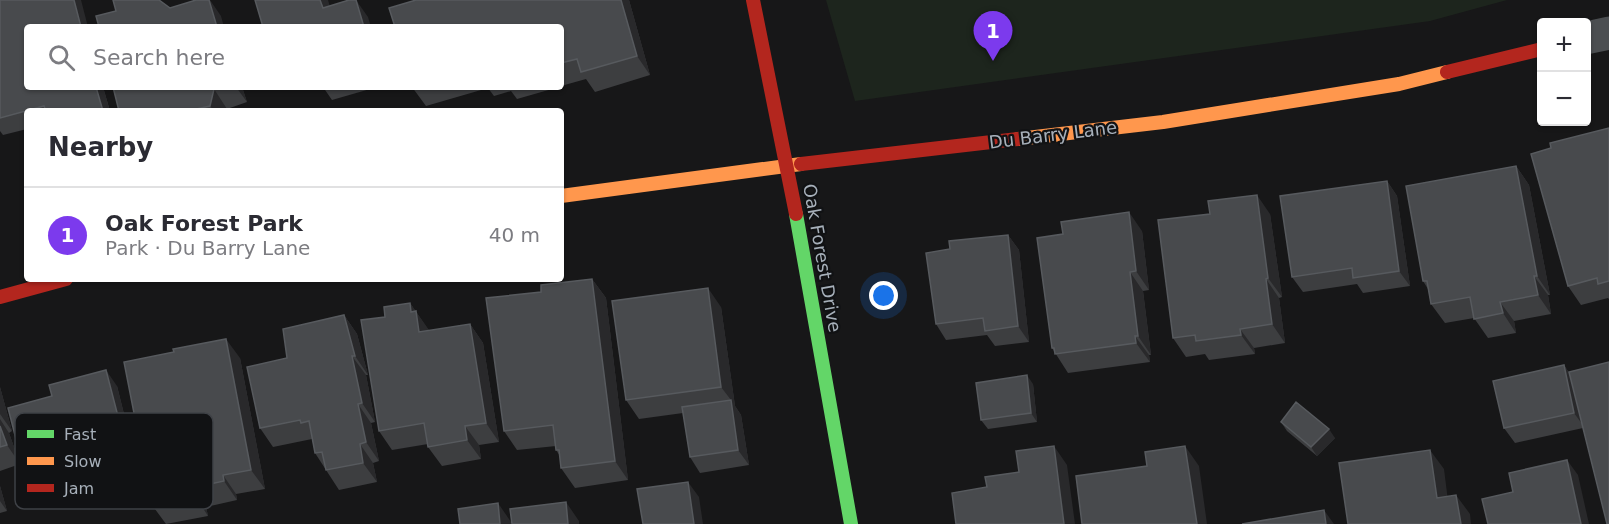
<!DOCTYPE html>
<html lang="en">
<head>
<meta charset="utf-8">
<style>
	:root { --surface:#fff; --page:#f7f7f7; --text:#2b2b33; --muted:#7c7c81; --line:#e1e1e2; --accent:#7c3aed }
	body { margin:0; font-family:"DejaVu Sans",sans-serif; background:var(--page); color:var(--text) }
	.controls { position:absolute; right:18px; top:18px; display:grid; overflow:hidden; border-radius:6px; box-shadow:0 2px 4px #0004 }
	.controls button { width:54px; height:54px; display:grid; place-items:center; padding:0; border:0; border-bottom:2px solid var(--line); background:var(--surface); color:var(--text); font:30px sans-serif }
	.you { position:absolute; left:884px; top:296px; width:21px; height:21px; margin:-15px; border:4px solid #fff; border-radius:50%; background:#1a73e8; box-shadow:0 0 0 9px #1a73e833 }
	.badge { display:grid; place-items:center; width:39px; height:39px; border-radius:50%; background:var(--accent); color:#fff; font-size:20px; font-weight:700 }
	.pin { position:absolute; translate:-50% -50px; filter:drop-shadow(0 2px 3px #0008) }
	.pin::after { content:''; position:absolute; top:32px; width:21px; height:18px; background:inherit; clip-path:polygon(0 0,100% 0,50% 100%) }
	.list { margin:0; padding:0; list-style:none }
	h2 { display:flex; justify-content:space-between; align-items:center; height:78px; margin:0; padding:0 24px; font-size:26px }
	h2 small { font-size:20px; font-weight:400; color:var(--muted) }
	.list li { display:grid; grid-template-columns:39px 1fr auto; gap:18px; align-items:center; box-sizing:border-box; height:96px; padding:0 24px; border-top:2px solid var(--line) }
	.list b { display:block; font-size:22px; white-space:nowrap }
	.list p { margin:0; font-size:20px; white-space:nowrap; color:var(--muted) }
	.list em { font-size:20px; font-style:normal; color:var(--muted) }
	.icon { flex:none; width:33px; height:33px; fill:none; stroke:currentColor; stroke-width:2; stroke-linecap:round; stroke-linejoin:round }
	.map { position:relative; flex:none; width:1609px; height:524px; overflow:hidden }
	.search { position:absolute; background:var(--surface); box-shadow:0 2px 4px #0004; left:24px; top:24px; width:540px; height:66px; display:flex; align-items:center; gap:15px; box-sizing:border-box; padding:0 21px; border-radius:6px; color:var(--muted); font-size:22px }
	.panel { position:absolute; background:var(--surface); box-shadow:0 2px 4px #0004; left:24px; top:108px; width:540px; height:174px; border-radius:6px }
	.map>svg:first-child { display:block }
	.green { fill:#1d251d }
	.lines { fill:none; stroke-linecap:round; stroke-linejoin:round }
	.street { stroke:#4b4e51; stroke-width:33 }
	.fast { stroke:#63d668; stroke-width:14 }
	.slow { stroke:#ff974d; stroke-width:14 }
	.jam { stroke:#b3261e; stroke-width:14 }
	.wall { fill:#3d3e40 }
	.shaded-wall { fill:#29292b }
	.building { fill:#484a4d; stroke:#575a5e; stroke-width:1.5 }
	.labels { text-anchor:middle; stroke-width:4.5; stroke-linejoin:round; paint-order:stroke }
	.street-label { font-size:18px; fill:#a7b0ba; stroke:#111214 }
	.key { fill:#111214; stroke:#3e4146; stroke-width:1.5 }
	.key-label { font-size:16px; fill:#a7b0ba }
</style>
</head>
<body>
<div class="map">
<svg width="1609" height="524" viewBox="0 0 1609 524">
	<rect width="100%" height="100%" fill="#171718"/>
	<path class="green" d="M 826,0 L 1507,0 L 1430,21 L 855,101 Z"/>
	<g class="lines">
		<path class="street" d="M 1586,38 L 1609,33"/>
		<path class="fast" d="M 796,214 L 851,524"/>
		<path class="slow" d="M 1018,139 L 1163,122 L 1399,84 L 1447,72
			M 561,196 L 801,164"/>
		<path class="jam" d="M 753,0 L 796,214
			M 1447,72 L 1542,49
			M 801,164 L 1018,139
			M 0,297 L 66,279"/>
	</g>
	<path class="wall" d="M 0,0 L 27,87 L 103,87 L 110,111 L 27,111 L 27,129 L 3,135 L 0,131 Z
		M 413,0 L 629,0 L 650,75 L 595,92 L 586,79 L 561,86 L 561,27 L 413,1 Z
		M 113,87 L 242,87 L 247,102 L 227,109 L 227,111 L 119,111 Z
		M 323,87 L 377,87 L 332,100 Z
		M 412,87 L 559,87 L 517,99 L 511,91 L 494,96 L 488,88 L 426,106 Z
		M 1609,128 L 1609,299 L 1608,298 L 1581,305 L 1568,286 Z
		M 1516,166 L 1529,185 L 1550,295 L 1548,295 L 1551,314 L 1514,321 L 1516,333 L 1488,338 L 1474,318 L 1445,323 L 1431,304 L 1428,289 L 1423,281 Z
		M 1387,181 L 1397,196 L 1410,286 L 1363,293 L 1357,284 L 1303,292 L 1292,277 Z
		M 1270,214 L 1282,297 L 1279,298 L 1285,343 L 1254,348 L 1255,354 L 1209,360 L 1205,354 L 1186,357 L 1173,338 Z
		M 1142,231 L 1149,290 L 1143,291 L 1151,355 L 1149,355 L 1150,362 L 1068,373 L 1052,348 L 1063,234 Z
		M 1008,235 L 1019,250 L 1029,342 L 995,346 L 987,335 L 946,340 L 936,324 L 950,249 Z
		M 592,279 L 606,298 L 628,480 L 575,488 L 561,468 L 560,456 L 556,450 L 556,446 L 517,450 L 504,431 L 541,292 Z
		M 410,303 L 429,331 L 470,324 L 483,343 L 499,442 L 479,445 L 481,459 L 442,466 L 428,447 L 428,444 L 392,450 L 379,431 Z
		M 721,307 L 735,406 L 741,415 L 749,465 L 700,473 L 690,457 L 683,413 L 639,419 L 626,400 Z
		M 344,315 L 357,334 L 368,375 L 366,375 L 375,422 L 371,423 L 379,461 L 373,463 L 377,482 L 339,490 L 315,453 L 312,439 L 273,447 L 260,428 L 287,358 Z
		M 240,358 L 265,489 L 236,494 L 237,500 L 206,507 L 208,516 L 166,524 L 152,505 Z
		M 1564,365 L 1569,373 L 1583,428 L 1515,443 L 1504,428 Z
		M 1033,384 L 1037,422 L 988,429 L 981,420 Z
		M 117,386 L 138,470 L 106,478 L 107,483 L 93,487 L 79,489 L 72,479 L 36,489 L 25,474 Z
		M 0,387 L 12,431 L 9,433 L 20,464 L 0,471 Z
		M 1281,422 L 1335,438 L 1317,456 L 1287,431 Z
		M 0,486 L 7,511 L 0,513 Z"/>
	<path class="shaded-wall" d="M 74,0 L 81,0 L 88,27 L 81,27 Z
		M 209,0 L 210,0 L 221,16 L 224,27 L 217,27 Z
		M 320,0 L 328,0 L 336,27 L 323,8 Z
		M 356,0 L 368,17 L 371,27 L 364,27 Z
		M 621,0 L 629,0 L 650,75 L 637,56 Z
		M 96,87 L 103,87 L 110,111 L 103,111 Z
		M 236,87 L 242,87 L 247,102 Z
		M 214,89 L 227,109 L 227,111 L 214,111 L 210,106 Z
		M 1516,166 L 1529,185 L 1550,295 L 1537,276 Z
		M 1387,181 L 1397,196 L 1410,286 L 1399,271 Z
		M 1257,195 L 1270,214 L 1282,297 L 1268,278 Z
		M 1129,212 L 1142,231 L 1149,290 L 1136,271 Z
		M 1008,235 L 1019,250 L 1029,342 L 1018,326 Z
		M 1130,272 L 1143,291 L 1151,355 L 1138,336 Z
		M 1534,276 L 1548,295 L 1551,314 L 1538,295 Z
		M 592,279 L 606,298 L 628,480 L 615,461 Z
		M 1266,279 L 1279,298 L 1285,343 L 1272,324 Z
		M 708,288 L 721,307 L 735,406 L 741,415 L 749,465 L 738,450 L 731,400 L 721,387 Z
		M 1500,302 L 1514,321 L 1516,333 L 1503,313 Z
		M 410,303 L 429,330 L 432,352 L 419,332 L 411,312 Z
		M 344,315 L 357,334 L 368,375 L 355,356 Z
		M 470,324 L 483,343 L 499,442 L 486,423 Z
		M 1240,329 L 1254,348 L 1255,354 L 1241,335 Z
		M 1135,336 L 1149,355 L 1150,362 L 1136,343 Z
		M 226,339 L 240,358 L 265,489 L 251,470 Z
		M 352,356 L 366,375 L 375,422 L 362,403 Z
		M 1564,365 L 1574,380 L 1585,428 L 1574,413 Z
		M 106,370 L 117,386 L 138,470 L 128,455 Z
		M 1027,375 L 1033,384 L 1037,422 L 1031,413 Z
		M 0,387 L 12,431 L 0,414 Z
		M 358,404 L 371,423 L 379,461 L 366,442 Z
		M 0,419 L 9,433 L 20,464 L 7,445 L 0,426 Z
		M 465,426 L 479,445 L 481,459 L 467,440 Z
		M 1329,429 L 1335,438 L 1317,456 L 1311,447 Z
		M 360,444 L 373,463 L 377,482 L 363,463 Z
		M 1054,446 L 1067,465 L 1075,524 L 1064,524 Z
		M 1185,446 L 1199,466 L 1207,524 L 1197,524 Z
		M 1430,450 L 1444,469 L 1450,517 L 1437,498 Z
		M 1567,460 L 1578,475 L 1589,524 L 1581,524 Z
		M 95,463 L 106,478 L 107,483 L 96,467 Z
		M 223,475 L 236,494 L 237,500 L 224,481 Z
		M 688,482 L 699,497 L 703,524 L 694,524 Z
		M 0,486 L 7,511 L 0,501 Z
		M 192,488 L 206,507 L 208,516 L 195,496 Z
		M 1456,495 L 1470,514 L 1471,524 L 1461,524 Z
		M 566,502 L 579,521 L 579,524 L 568,524 Z
		M 498,503 L 511,522 L 511,524 L 500,524 Z
		M 1324,510 L 1334,524 L 1326,524 Z"/>
	<path class="building" d="M 0,0 L 74,0 L 81,27 L 27,27 L 27,87 L 96,87 L 103,111 L 46,111 L 44,106 L 0,118 Z
		M 113,0 L 159,0 L 170,8 L 196,0 L 209,0 L 217,27 L 99,27 L 96,16 L 116,11 Z
		M 255,0 L 320,0 L 323,8 L 349,0 L 356,0 L 364,27 L 263,27 Z
		M 416,0 L 621,0 L 637,56 L 581,72 L 577,59 L 561,63 L 561,27 L 395,27 L 389,8 Z
		M 113,87 L 221,87 L 214,89 L 210,106 L 187,111 L 119,111 Z
		M 1609,128 L 1609,281 L 1598,284 L 1597,278 L 1568,286 L 1531,154 L 1551,148 L 1550,143 Z
		M 1516,166 L 1537,276 L 1534,276 L 1538,295 L 1500,302 L 1503,313 L 1474,319 L 1470,297 L 1431,304 L 1427,281 L 1423,281 L 1406,186 Z
		M 1387,181 L 1399,271 L 1353,278 L 1352,268 L 1292,277 L 1280,196 Z
		M 1257,195 L 1268,278 L 1266,279 L 1272,324 L 1240,329 L 1241,335 L 1196,341 L 1195,335 L 1173,338 L 1158,220 L 1210,214 L 1208,201 Z
		M 1129,212 L 1136,271 L 1130,272 L 1138,336 L 1135,336 L 1136,343 L 1055,354 L 1054,348 L 1052,348 L 1037,238 L 1063,234 L 1061,222 Z
		M 1008,235 L 1018,326 L 985,331 L 983,318 L 936,324 L 926,253 L 950,249 L 949,241 Z
		M 592,279 L 615,461 L 561,468 L 559,450 L 556,450 L 553,425 L 504,431 L 486,298 L 541,292 L 541,285 Z
		M 708,288 L 721,387 L 626,400 L 612,301 Z
		M 410,303 L 411,312 L 416,311 L 419,332 L 470,324 L 486,423 L 465,426 L 467,440 L 428,447 L 424,423 L 379,431 L 361,320 L 385,317 L 384,307 Z
		M 344,315 L 355,356 L 352,356 L 362,403 L 358,404 L 366,442 L 360,444 L 363,463 L 326,470 L 322,452 L 315,453 L 309,421 L 301,423 L 300,420 L 260,428 L 247,367 L 287,358 L 283,329 Z
		M 226,339 L 251,470 L 223,475 L 224,481 L 192,488 L 195,496 L 152,505 L 124,362 L 174,352 L 173,349 Z
		M 1609,362 L 1609,524 L 1607,524 L 1569,372 Z
		M 1564,365 L 1574,413 L 1504,428 L 1493,381 Z
		M 106,370 L 128,455 L 95,463 L 96,467 L 82,472 L 68,474 L 65,463 L 25,474 L 8,408 L 52,396 L 49,385 Z
		M 1027,375 L 1031,413 L 981,420 L 976,383 Z
		M 731,400 L 738,450 L 690,457 L 682,407 Z
		M 1296,402 L 1329,429 L 1311,447 L 1281,422 Z
		M 0,426 L 7,445 L 0,447 Z
		M 1054,446 L 1064,524 L 956,524 L 952,493 L 987,487 L 985,477 L 1019,472 L 1016,451 Z
		M 1185,446 L 1197,524 L 1082,524 L 1076,476 L 1147,466 L 1145,452 Z
		M 1430,450 L 1437,498 L 1456,495 L 1461,524 L 1348,524 L 1339,463 Z
		M 1567,460 L 1581,524 L 1488,524 L 1482,499 L 1513,492 L 1509,473 Z
		M 688,482 L 694,524 L 643,524 L 637,489 Z
		M 566,502 L 568,524 L 512,524 L 510,509 Z
		M 498,503 L 500,524 L 460,524 L 458,509 Z
		M 1324,510 L 1326,524 L 1242,524 Z"/>
	<g class="labels">
		<g class="street-label">
			<text transform="translate(1053 135) rotate(-7)" y="6">Du Barry Lane</text>
			<text transform="translate(822 258) rotate(80)" y="6">Oak Forest Drive</text>
		</g>
	</g>
	<rect x="15" y="413" width="198" height="96" rx="9" class="key"/>
	<rect x="27" y="430" width="27" height="8" fill="#63d668"/>
	<rect x="27" y="457" width="27" height="8" fill="#ff974d"/>
	<rect x="27" y="484" width="27" height="8" fill="#b3261e"/>
	<g class="key-label">
		<text x="64" y="440">Fast</text>
		<text x="64" y="467">Slow</text>
		<text x="64" y="494">Jam</text>
	</g>
</svg>
<div class="controls">
<button>+</button>
<button>−</button>
</div>
<div class="you"></div>
<div class="pin badge" style="left:993px;top:61px">1</div>
<div class="search"><svg class="icon" aria-label="search" viewBox="0 0 24 24"><circle cx="10" cy="10" r="6"/><path d="M15 15l6 6"/></svg>Search here</div>
<section class="panel">
<h2>Nearby<small></small></h2>
<ul class="list">
<li><span class="badge">1</span><div><b>Oak Forest Park</b><p>Park · Du Barry Lane</p></div><em>40 m</em></li>
</ul>
</section>
</div>
</body>
</html>
